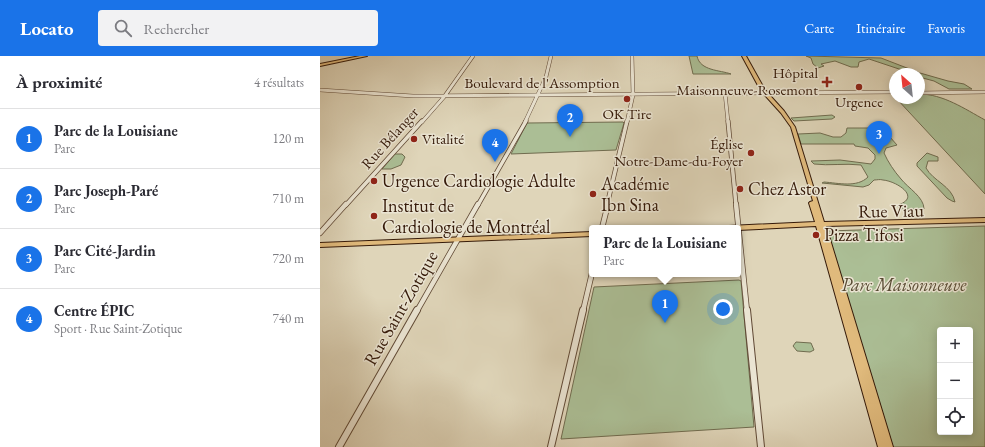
<!DOCTYPE html>
<html lang="fr">
<head>
<meta charset="utf-8">
<style>
	:root { --surface:#fff; --page:#f2f2f3; --text:#2b2b33; --muted:#7c7c81; --line:#e1e1e2; --accent:#1a73e8 }
	body { margin:0; font-family:"EB Garamond",serif; background:var(--page); color:var(--text) }
	.controls { position:absolute; right:12px; bottom:12px; display:grid; overflow:hidden; border-radius:4px; box-shadow:0 2px 10px #0003 }
	.controls button { width:36px; height:36px; display:grid; place-items:center; padding:0; border:0; border-bottom:1px solid var(--line); background:var(--surface); color:var(--text); font:20px sans-serif }
	.compass { position:absolute; left:569px; top:12px; width:36px; height:36px; border-radius:50%; background:var(--surface); box-shadow:0 2px 10px #0003; rotate:333deg }
	.you { position:absolute; left:403px; top:253px; width:14px; height:14px; margin:-10px; border:3px solid #fff; border-radius:50%; background:#1a73e8; box-shadow:0 0 0 6px #1a73e833 }
	.badge { display:grid; place-items:center; width:26px; height:26px; border-radius:50%; background:var(--accent); color:#fff; font-size:13px; font-weight:700 }
	.pin { position:absolute; translate:-50% -33px; filter:drop-shadow(0 1px 2px #0008) }
	.pin::after { content:''; position:absolute; top:21px; width:14px; height:12px; background:inherit; clip-path:polygon(0 0,100% 0,50% 100%) }
	.popup { position:absolute; left:269px; top:169px; width:152px; height:52px; box-sizing:border-box; display:grid; place-content:center; border-radius:4px; background:var(--surface); filter:drop-shadow(0 1px 3px #0005); font-size:13px; white-space:nowrap; color:var(--muted) }
	.popup b { font-size:15px; color:var(--text) }
	.popup::after { content:''; position:absolute; left:50%; top:100%; margin-left:-8px; border:8px solid transparent; border-top-color:var(--surface) }
	.list { margin:0; padding:0; list-style:none }
	h2 { display:flex; justify-content:space-between; align-items:center; height:52px; margin:0; padding:0 16px; font-size:17px }
	h2 small { font-size:13px; font-weight:400; color:var(--muted) }
	.list li { display:grid; grid-template-columns:26px 1fr auto; gap:12px; align-items:center; box-sizing:border-box; height:60px; padding:0 16px; border-top:1px solid var(--line) }
	.list b { display:block; font-size:15px; white-space:nowrap }
	.list p { margin:0; font-size:13px; white-space:nowrap; color:var(--muted) }
	.list em { font-size:13px; font-style:normal; color:var(--muted) }
	.icon { flex:none; width:22px; height:22px; fill:none; stroke:currentColor; stroke-width:2; stroke-linecap:round; stroke-linejoin:round }
	.map { position:relative; flex:none; width:665px; height:391px; overflow:hidden }
	header { display:flex; align-items:center; gap:24px; box-sizing:border-box; height:56px; padding:0 20px; background:var(--accent); color:#fff }
	header strong { font-size:19px }
	nav { display:flex; gap:22px; margin-inline-start:auto; font-size:14px }
	.search { width:280px; height:36px; background:var(--page); display:flex; align-items:center; gap:10px; box-sizing:border-box; padding:0 14px; border-radius:4px; color:var(--muted); font-size:15px }
	main { display:flex }
	aside { flex:1; background:var(--surface) }
	.map>svg:first-child { display:block }
	.green { fill:#abbe95; stroke:#706c4f; fill-rule:evenodd }
	.lines { fill:none; stroke-linecap:round; stroke-linejoin:round }
	.minor-far3-casing { stroke:#604935; stroke-width:4 }
	.minor-far2-casing { stroke:#604935; stroke-width:5 }
	.minor-far1-casing { stroke:#604935; stroke-width:6 }
	.minor-casing { stroke:#604935; stroke-width:8 }
	.major-casing { stroke:#351a09; stroke-width:2 }
	.minor-far3 { stroke:#eae4d2; stroke-width:3 }
	.minor-far2 { stroke:#eae4d2; stroke-width:3.5 }
	.minor-far1 { stroke:#eae4d2; stroke-width:4.5 }
	.minor { stroke:#eae4d2; stroke-width:6 }
	.major { fill:#e0ba7c; fill-rule:evenodd }
	.poi-dot { fill:#8f2418; stroke:#eae4d2; stroke-width:1.5 }
	.labels { text-anchor:middle; stroke-width:3; stroke-linejoin:round; paint-order:stroke }
	.far-poi-label { font-size:15px; fill:#351a09; stroke:#eae4d2; text-anchor:end }
	.far-street-label { font-size:15px; fill:#351a09; stroke:#eae4d2 }
	.poi-label { font-size:18px; fill:#351a09; stroke:#eae4d2; text-anchor:start }
	.street-label { font-size:18px; fill:#351a09; stroke:#eae4d2 }
	.park-label { font-size:18px; font-style:italic; fill:#584b33; stroke:#eae4d2 }
</style>
</head>
<body>
<header>
<strong>Locato</strong>
<div class="search"><svg class="icon" aria-label="search" viewBox="0 0 24 24"><circle cx="10" cy="10" r="6"/><path d="M15 15l6 6"/></svg>Rechercher</div>
<nav><a>Carte</a><a>Itinéraire</a><a>Favoris</a></nav>
</header>
<main>
<aside>
<h2>À proximité<small>4 résultats</small></h2>
<ul class="list">
<li><span class="badge">1</span><div><b>Parc de la Louisiane</b><p>Parc</p></div><em>120 m</em></li>
<li><span class="badge">2</span><div><b>Parc Joseph-Paré</b><p>Parc</p></div><em>710 m</em></li>
<li><span class="badge">3</span><div><b>Parc Cité-Jardin</b><p>Parc</p></div><em>720 m</em></li>
<li><span class="badge">4</span><div><b>Centre ÉPIC</b><p>Sport · Rue Saint-Zotique</p></div><em>740 m</em></li>
</ul>
</aside>
<div class="map">
<svg width="665" height="391" viewBox="0 0 665 391">
	<rect width="100%" height="100%" fill="#dfd5b9"/>
	<filter id="stains"><feTurbulence type="fractalNoise" baseFrequency=".005" numOctaves="4"/><feColorMatrix values="0 0 0 0 .2 0 0 0 0 .09 0 0 0 0 .02 0 0 0 .5 -.17"/></filter>
	<radialGradient id="worn" r=".72"><stop offset=".6" stop-color="#630" stop-opacity="0"/><stop offset="1" stop-color="#630" stop-opacity=".3"/></radialGradient>
	<path class="green" d="M 369,0 L 377,0 C 380,15 400,14 411,18 L 373,18 Z
		M 486,0 L 561,2 L 600,17 L 628,25 L 644,28 L 652,33 L 629,33 L 614,25 L 599,21 L 599,18 L 588,18 L 585,15 L 549,3 L 539,6 L 538,11 L 531,11 L 515,5 L 501,8 L 504,10 L 498,12 L 493,8 L 491,2 Z
		M 599,38 C 623,38 645,53 665,64 L 665,138 L 576,42 L 599,42 Z
		M 512,59 L 515,61 L 512,63 L 474,65 L 471,62 Z
		M 207,67 L 303,66 L 304,67 L 296,94 L 191,98 Z
		M 527,72 L 562,72 L 577,89 L 566,92 L 564,97 C 568,106 574,115 581,123 C 588,132 604,141 604,153 L 582,153 L 578,151 L 578,149 C 602,141 576,125 563,124 C 560,123 557,124 554,124 L 549,129 L 543,131 L 502,127 L 504,126 C 518,127 537,132 548,121 L 541,109 C 525,107 509,110 494,108 L 491,105 L 520,104 L 551,108 L 555,103 L 555,99 L 548,92 L 535,90 L 534,88 L 481,88 L 478,78 L 500,77 L 513,81 L 521,81 L 526,77 Z
		M 607,97 L 618,101 L 618,105 L 608,105 L 606,112 C 613,125 632,130 635,146 L 632,145 L 627,142 L 597,110 L 597,107 Z
		M 75,98 L 82,98 L 85,101 L 81,109 L 71,113 L 62,113 Z
		M 665,170 L 665,391 L 573,391 L 507,175 ZM 620,274 L 650,274 L 650,376 L 620,376 Z
		M 419,224 L 421,225 L 434,371 L 241,383 L 274,231 Z
		M 476,286 L 491,287 L 494,294 L 490,296 L 477,295 L 473,290 Z"/>
	<g class="lines">
		<defs>
			<path id="minor-far3" d="M 0,34 L 93,40 L 575,36
				M 405,37 L 408,66
				M 599,37 L 665,36
				M 102,66 L 124,41 L 153,0
				M 205,66 L 226,21 L 231,0
				M 307,66 L 313,39 L 312,0"/>
			<path id="minor-far2" d="M 408,65 L 416,149
				M 26,149 L 102,65
				M 158,149 L 206,65
				M 287,149 L 307,65"/>
			<path id="minor-far1" d="M 416,148 L 427,255
				M 282,172 L 288,148
				M 0,177 L 26,148
				M 97,255 L 158,148
				M 263,255 L 272,217"/>
			<path id="minor" d="M 427,254 L 441,391
				M 19,391 L 97,254
				M 231,391 L 263,254"/>
			<path id="major" d="M 40,0 L 47,0 L 0,10 L 0,8 Z
				M 422,0 L 426,0 L 445,34 L 464,55 L 475,71 L 504,166 L 665,162 L 665,166 L 506,170 L 573,391 L 558,391 L 496,170 L 418,174 L 418,172 L 406,172 L 409,170 L 495,166 L 489,147 L 490,146 L 493,145 L 471,71 L 461,57 L 441,35 Z
				M 272,176 L 272,180 L 0,191 L 0,187 Z"/>
		</defs>
		<use href="#minor-far3" class="minor-far3-casing"/>
		<use href="#minor-far2" class="minor-far2-casing"/>
		<use href="#minor-far1" class="minor-far1-casing"/>
		<use href="#minor" class="minor-casing"/>
		<use href="#major" class="major-casing"/>
		<use href="#minor-far3" class="minor-far3"/>
		<use href="#minor-far2" class="minor-far2"/>
		<use href="#minor-far1" class="minor-far1"/>
		<use href="#minor" class="minor"/>
		<use href="#major" class="major"/>
	</g>
	<g class="poi-dot">
		<path d="M505 20h4v4h4v4h-4v4h-4v-4h-4v-4h4z"/>
		<circle cx="539" cy="31" r="4"/>
		<circle cx="307" cy="43" r="4"/>
		<circle cx="94" cy="83" r="4"/>
		<circle cx="431" cy="97" r="4"/>
		<circle cx="54" cy="125" r="4"/>
		<circle cx="420" cy="133" r="4"/>
		<circle cx="273" cy="138" r="4"/>
		<circle cx="54" cy="160" r="4"/>
		<circle cx="496" cy="179" r="4"/>
	</g>
	<g class="labels">
		<g class="far-poi-label">
			<text x="498" y="22">Hôpital<tspan x="498" dy="17">Maisonneuve-Rosemont</tspan></text>
			<text x="539" y="51" text-anchor="middle">Urgence</text>
			<text x="307" y="63" text-anchor="middle">OK Tire</text>
			<text x="102" y="88" text-anchor="start">Vitalité</text>
			<text x="423" y="93">Église<tspan x="423" dy="17">Notre-Dame-du-Foyer</tspan></text>
		</g>
		<g class="far-street-label">
			<text x="222" y="32">Boulevard de l'Assomption</text>
			<text transform="translate(70 82) rotate(-48)" y="5">Rue Bélanger</text>
		</g>
		<g class="poi-label">
			<text x="62" y="131">Urgence Cardiologie Adulte</text>
			<text x="281" y="134">Académie<tspan x="281" dy="21">Ibn Sina</tspan></text>
			<text x="428" y="139">Chez Astor</text>
			<text x="62" y="156">Institut de<tspan x="62" dy="21">Cardiologie de Montréal</tspan></text>
			<text x="504" y="185">Pizza Tifosi</text>
		</g>
		<g class="street-label">
			<text transform="translate(571 155) rotate(-1)" y="6">Rue Viau</text>
			<text transform="translate(81 252) rotate(-60)" y="6">Rue Saint-Zotique</text>
		</g>
		<g class="park-label">
			<text x="584" y="235">Parc Maisonneuve</text>
		</g>
	</g>
	<rect width="100%" height="100%" filter="url(#stains)"/>
	<rect width="100%" height="100%" fill="url(#worn)"/>
</svg>
<div class="controls">
<button>+</button>
<button>−</button>
<button><svg class="icon" aria-label="locate" viewBox="0 0 24 24"><circle cx="12" cy="12" r="6"/><path d="M12 2v4M12 18v4M2 12h4M18 12h4"/></svg></button>
</div>
<svg class="compass" viewBox="-18 -18 36 36"><path d="M0-13l5 13h-10z" fill="#e53935"/><path d="M0 13l5-13h-10z" fill="#7c7c81"/></svg>
<div class="you"></div>
<div class="pin badge" style="left:345px;top:267px">1</div>
<div class="popup"><b>Parc de la Louisiane</b>Parc</div>
<div class="pin badge" style="left:250px;top:81px">2</div>
<div class="pin badge" style="left:559px;top:98px">3</div>
<div class="pin badge" style="left:175px;top:106px">4</div>
</div>
</main>
</body>
</html>
